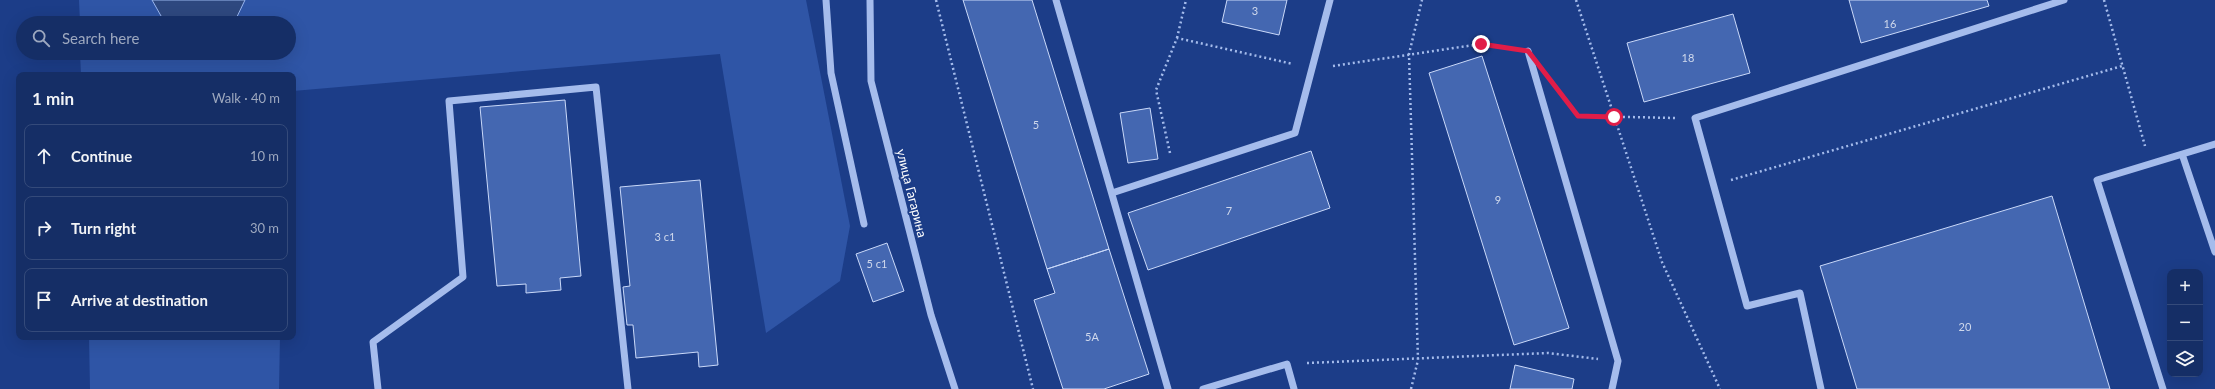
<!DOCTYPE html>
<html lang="en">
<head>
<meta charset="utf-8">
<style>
	:root { --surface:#152e66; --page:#223a6f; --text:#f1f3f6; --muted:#9da8bf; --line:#344a7a }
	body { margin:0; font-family:Lato,sans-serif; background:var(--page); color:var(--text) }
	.controls { position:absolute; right:12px; bottom:12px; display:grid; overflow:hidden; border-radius:8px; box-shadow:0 4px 16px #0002 }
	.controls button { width:36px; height:36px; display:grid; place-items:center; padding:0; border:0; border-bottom:1px solid var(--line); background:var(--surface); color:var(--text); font:20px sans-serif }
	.stop { position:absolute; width:12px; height:12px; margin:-9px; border:3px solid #e11d48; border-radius:50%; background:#fff }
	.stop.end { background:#e11d48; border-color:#fff; box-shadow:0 1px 4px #0008 }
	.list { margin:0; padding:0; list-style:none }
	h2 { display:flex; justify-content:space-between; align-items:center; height:52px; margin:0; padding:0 16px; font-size:17px }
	h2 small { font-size:13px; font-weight:400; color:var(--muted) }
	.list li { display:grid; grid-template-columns:26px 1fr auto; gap:12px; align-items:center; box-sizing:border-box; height:64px; margin:0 8px 8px; padding:0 8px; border:1px solid var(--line); border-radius:8px }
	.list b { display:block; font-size:15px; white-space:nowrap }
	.list em { font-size:13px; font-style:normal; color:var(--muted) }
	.icon { flex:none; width:22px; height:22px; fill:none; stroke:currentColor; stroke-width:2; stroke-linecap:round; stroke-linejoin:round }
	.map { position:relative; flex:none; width:2215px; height:389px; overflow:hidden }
	.search { position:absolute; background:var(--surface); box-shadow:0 4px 16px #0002; left:16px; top:16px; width:280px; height:44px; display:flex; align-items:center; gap:10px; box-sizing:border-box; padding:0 14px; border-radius:22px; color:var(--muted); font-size:15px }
	.panel { position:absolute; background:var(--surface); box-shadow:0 4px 16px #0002; left:16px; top:72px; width:280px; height:268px; border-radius:8px }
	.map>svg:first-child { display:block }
	.green { fill:#2f55a6 }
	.water { fill:#2e487f; stroke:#98b5ee }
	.building { fill:#4467b1; stroke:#cad9f9 }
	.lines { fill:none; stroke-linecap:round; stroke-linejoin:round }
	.path { stroke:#a5bcec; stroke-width:2.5; stroke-dasharray:2 3; stroke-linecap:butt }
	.minor { stroke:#a5bcec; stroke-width:7 }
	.route { stroke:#e11d48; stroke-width:5 }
	.labels { text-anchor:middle; stroke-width:4; stroke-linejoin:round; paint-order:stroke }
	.number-label { font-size:11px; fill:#d0d9ec }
	.street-label { font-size:13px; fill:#fff; stroke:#1c3d88 }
</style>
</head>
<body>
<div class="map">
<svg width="2215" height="389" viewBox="0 0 2215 389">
	<rect width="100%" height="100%" fill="#1c3d88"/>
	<path class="green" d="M 79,0 L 806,0 L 850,226 L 840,281 L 766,333 L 720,54 L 293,91 L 293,75 L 81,75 L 80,53 L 289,53 L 289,23 L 80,23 Z
		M 89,337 L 280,337 L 279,389 L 90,389 Z"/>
	<path class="water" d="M 152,0 L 245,0 L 234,23 L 165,23 Z"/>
	<path class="building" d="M 963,0 L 1032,0 L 1109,249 L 1047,269 Z
		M 1227,0 L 1287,0 L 1279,35 L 1222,22 Z
		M 1849,0 L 1987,0 L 1989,6 L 1861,43 Z
		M 1733,14 L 1750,73 L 1644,102 L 1627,43 Z
		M 1482,56 L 1569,328 L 1514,345 L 1429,73 Z
		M 565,100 L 581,276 L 560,278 L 561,290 L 526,293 L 526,284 L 497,286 L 480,107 Z
		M 1150,108 L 1158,159 L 1128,163 L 1120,113 Z
		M 1311,151 L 1330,208 L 1148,270 L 1128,213 Z
		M 700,180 L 718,365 L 699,367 L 698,352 L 636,358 L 633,325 L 627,325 L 623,287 L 630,286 L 620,187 Z
		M 2052,196 L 2110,389 L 1857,389 L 1820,266 Z
		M 887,243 L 904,291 L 873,302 L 856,254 Z
		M 1109,249 L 1149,374 L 1104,389 L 1063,389 L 1034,300 L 1055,293 L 1047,269 Z
		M 1515,365 L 1574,379 L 1572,389 L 1510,389 Z"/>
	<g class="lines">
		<path class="path" d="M 936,0 L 1033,389
			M 1576,0 L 1662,262 L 1720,389
			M 2104,0 L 2145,146
			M 1177,38 L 1186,0
			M 1333,66 L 1481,44 L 1508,48
			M 1563,96 L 1578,116 L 1676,118
			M 1170,153 L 1156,90 L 1177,38 L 1293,64
			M 1731,180 L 2122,66
			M 1307,363 L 1548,353 L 1598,359
			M 1411,389 L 1418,360 L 1409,54 L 1422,0"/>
		<path class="minor" d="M 826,0 L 831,73 L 864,224
			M 870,0 L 871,81 L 931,315 L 955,389
			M 1056,0 L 1168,389
			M 1528,51 L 1618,361 L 1612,389
			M 2182,154 L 2215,252
			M 1112,193 L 1295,133 L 1330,0
			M 378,389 L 373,342 L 463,277 L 449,101 L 596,87 L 628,389
			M 1203,389 L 1287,364 L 1294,389
			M 1821,389 L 1800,293 L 1747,306 L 1695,118 L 2064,0
			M 2163,389 L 2097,180 L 2215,144"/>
	</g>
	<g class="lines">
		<path class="route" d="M 1481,44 L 1528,51 L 1578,116 L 1614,117"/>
	</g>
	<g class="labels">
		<g class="number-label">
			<text x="1255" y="15">3</text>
			<text x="1890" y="28">16</text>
			<text x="1688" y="62">18</text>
			<text x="1036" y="129">5</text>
			<text x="1498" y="204">9</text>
			<text x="1229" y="215">7</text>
			<text x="665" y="241">3 с1</text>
			<text x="877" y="268">5 с1</text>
			<text x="1965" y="331">20</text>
			<text x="1092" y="341">5А</text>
		</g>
		<g class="street-label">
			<text transform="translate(912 193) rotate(76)" y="5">улица Гагарина</text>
		</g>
	</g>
</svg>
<div class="controls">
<button>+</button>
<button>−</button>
<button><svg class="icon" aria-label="layers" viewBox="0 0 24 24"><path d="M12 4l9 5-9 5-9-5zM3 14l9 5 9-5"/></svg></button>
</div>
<div class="stop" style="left:1614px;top:117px"></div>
<div class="stop end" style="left:1481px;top:44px"></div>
<div class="search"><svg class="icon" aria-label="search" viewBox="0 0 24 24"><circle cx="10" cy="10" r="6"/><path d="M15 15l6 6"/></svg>Search here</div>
<section class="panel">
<h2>1 min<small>Walk · 40 m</small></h2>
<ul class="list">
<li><svg class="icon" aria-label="ahead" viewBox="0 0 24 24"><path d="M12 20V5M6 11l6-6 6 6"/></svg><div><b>Continue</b></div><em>10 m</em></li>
<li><svg class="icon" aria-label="right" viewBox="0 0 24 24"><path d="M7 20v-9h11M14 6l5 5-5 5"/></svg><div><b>Turn right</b></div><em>30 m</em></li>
<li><svg class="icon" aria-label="arrive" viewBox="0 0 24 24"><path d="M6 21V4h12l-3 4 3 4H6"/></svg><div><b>Arrive at destination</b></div></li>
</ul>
</section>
</div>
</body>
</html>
